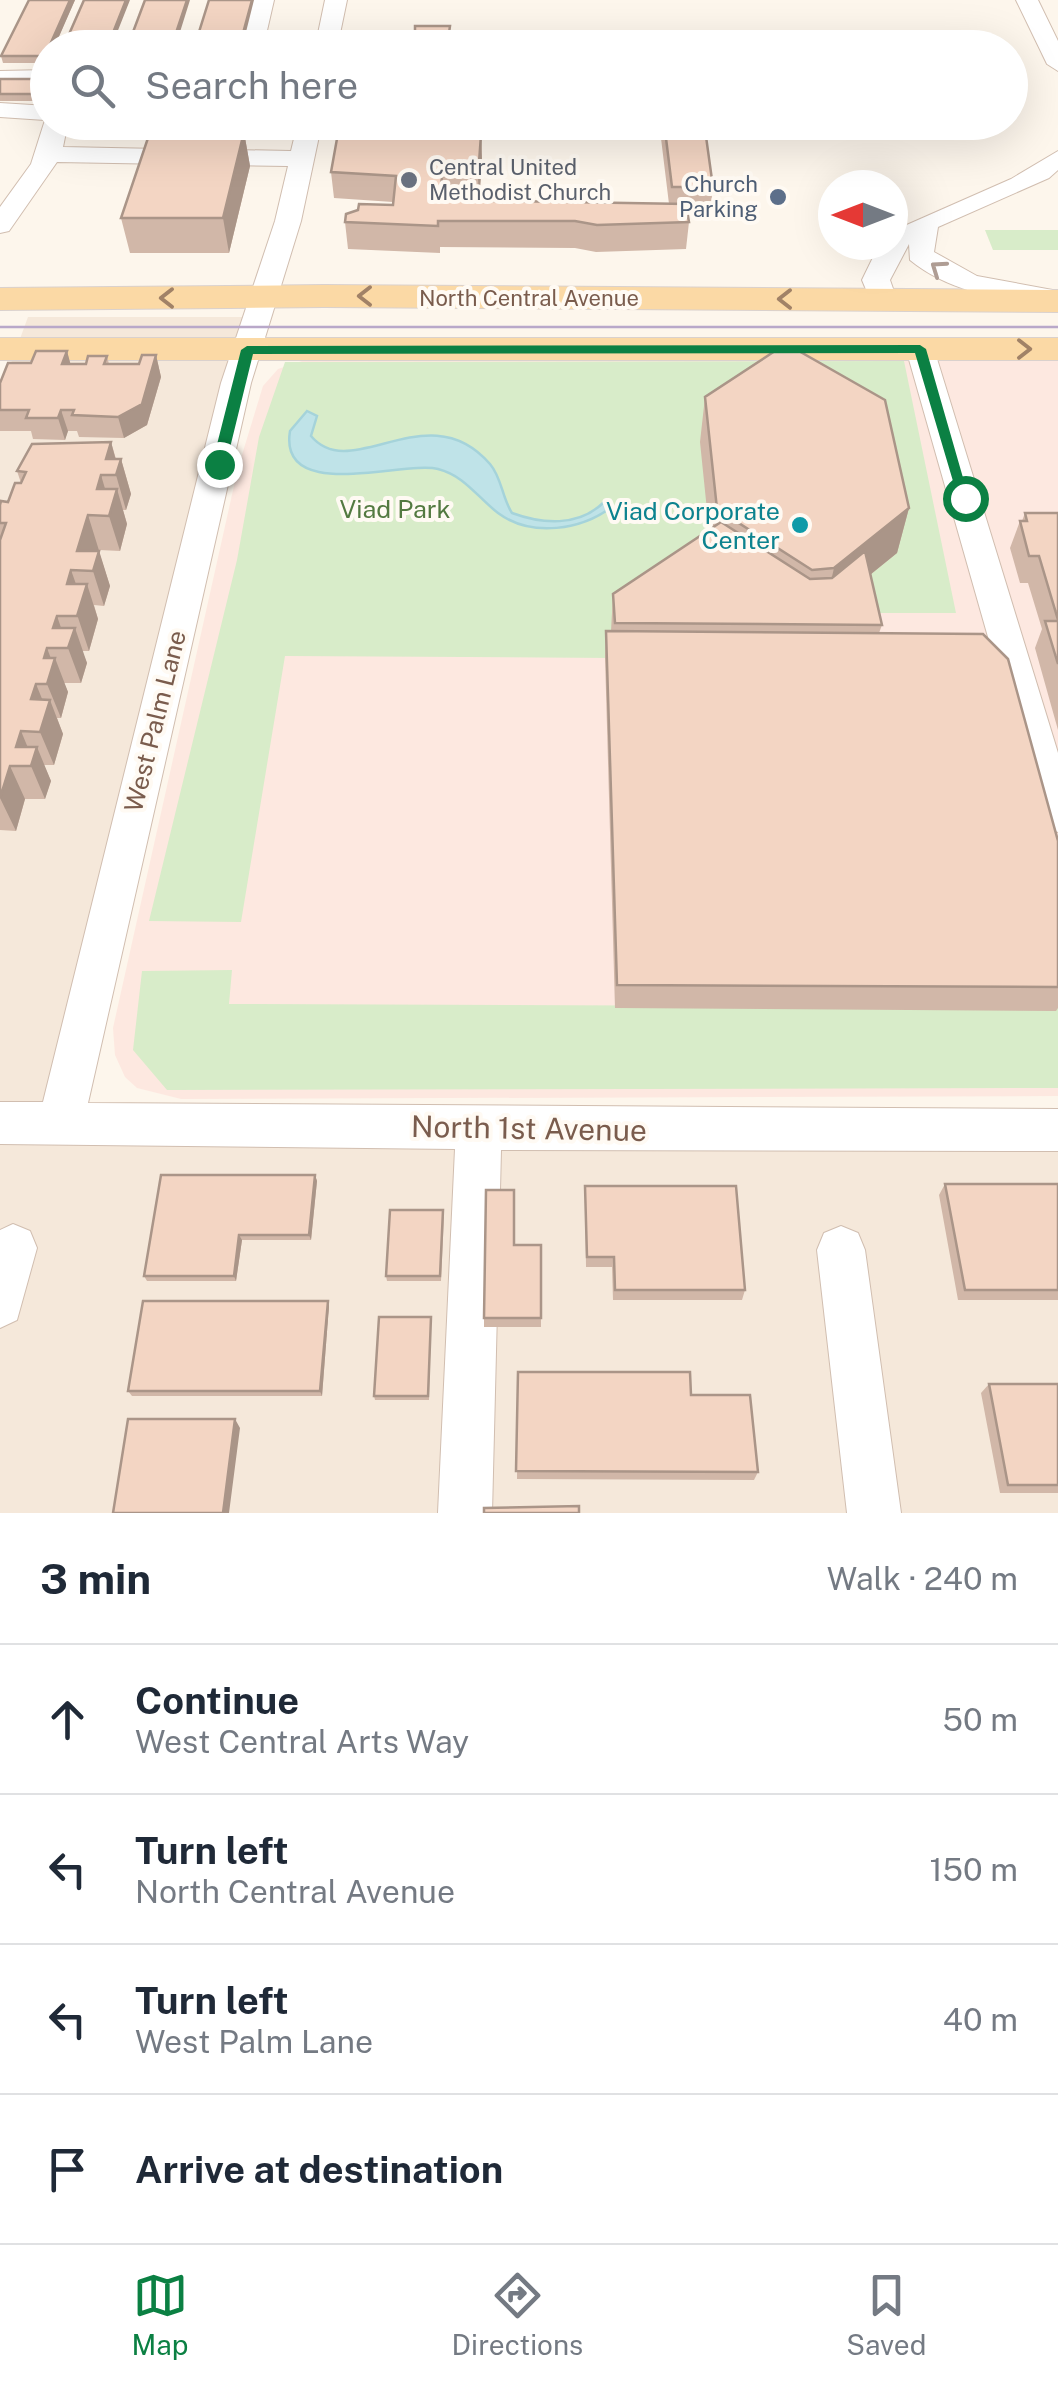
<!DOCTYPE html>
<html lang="en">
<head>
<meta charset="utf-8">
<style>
	:root { --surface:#fff; --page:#f6f6f7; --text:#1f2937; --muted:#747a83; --line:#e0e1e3; --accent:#0b8043 }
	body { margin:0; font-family:"Public Sans",sans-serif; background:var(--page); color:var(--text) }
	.compass { position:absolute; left:818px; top:170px; width:90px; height:90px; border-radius:50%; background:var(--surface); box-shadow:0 10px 40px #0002; rotate:270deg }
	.stop { position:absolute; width:30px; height:30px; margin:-22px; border:8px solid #0b8043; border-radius:50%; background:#fff }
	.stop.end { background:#0b8043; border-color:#fff; box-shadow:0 2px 10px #0008 }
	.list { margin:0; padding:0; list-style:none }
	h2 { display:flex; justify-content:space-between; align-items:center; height:130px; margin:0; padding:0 40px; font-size:42px }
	h2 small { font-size:32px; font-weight:400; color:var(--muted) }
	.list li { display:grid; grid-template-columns:65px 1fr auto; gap:30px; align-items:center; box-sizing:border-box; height:150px; padding:0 40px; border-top:2px solid var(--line) }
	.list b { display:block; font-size:38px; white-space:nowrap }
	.list p { margin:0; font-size:32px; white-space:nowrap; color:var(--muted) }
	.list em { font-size:32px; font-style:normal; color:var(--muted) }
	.icon { flex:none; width:55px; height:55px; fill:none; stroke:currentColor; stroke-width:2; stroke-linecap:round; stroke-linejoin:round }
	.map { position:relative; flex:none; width:1058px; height:1513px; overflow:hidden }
	.search { position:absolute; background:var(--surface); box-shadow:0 10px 40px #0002; left:30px; right:30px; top:30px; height:110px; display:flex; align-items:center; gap:25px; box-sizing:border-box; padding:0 35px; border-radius:55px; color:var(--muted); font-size:38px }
	.sheet { height:730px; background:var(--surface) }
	nav { display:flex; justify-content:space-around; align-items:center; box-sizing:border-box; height:140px; border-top:2px solid var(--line); background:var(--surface); font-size:28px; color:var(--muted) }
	nav a { display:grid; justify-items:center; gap:5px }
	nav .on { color:var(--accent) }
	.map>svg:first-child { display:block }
	.residential { fill:#f5e8da }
	.commercial { fill:#fde8e0 }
	.green { fill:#d8ecc9 }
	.water { fill:#bfe3e8; stroke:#a5d3da; stroke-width:2.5 }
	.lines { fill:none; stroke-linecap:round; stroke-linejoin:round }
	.minor-casing { stroke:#d1beb0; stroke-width:2 }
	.major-casing { stroke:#dad1cd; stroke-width:2 }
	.minor { fill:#fff; fill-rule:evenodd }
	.major { fill:#fbd9a5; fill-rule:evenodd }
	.tram { stroke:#b9a8c9; stroke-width:2.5 }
	.wall { fill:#d1b7a8 }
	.shaded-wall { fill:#aa9588 }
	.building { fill:#f3d5c3; stroke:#aa9588; stroke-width:2.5 }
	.oneway { stroke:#af9d94 }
	.oneway2 { stroke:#a18267 }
	.route { fill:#0b8043 }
	.worship-dot { fill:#6b7280; stroke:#fffaf3; stroke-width:4 }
	.service-dot { fill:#5c6f8a; stroke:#fffaf3; stroke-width:4 }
	.culture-dot { fill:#0f9aa8; stroke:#fffaf3; stroke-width:4 }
	.labels { text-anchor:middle; stroke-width:8; stroke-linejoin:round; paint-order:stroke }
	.far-worship-label { font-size:22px; fill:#5b616d; stroke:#fffaf3; text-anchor:start }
	.far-service-label { font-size:22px; fill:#4e5e75; stroke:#fffaf3; text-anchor:end }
	.far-street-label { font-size:22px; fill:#7a5c4d; stroke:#fffaf3 }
	.park-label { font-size:25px; fill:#537a41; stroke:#fffaf3 }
	.culture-label { font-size:25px; fill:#0d838f; stroke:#fffaf3; text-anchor:end }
	.street-label { font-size:25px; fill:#7a5c4d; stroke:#fffaf3 }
	.near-street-label { font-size:30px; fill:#7a5c4d; stroke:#fffaf3 }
</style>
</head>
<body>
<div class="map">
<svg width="1058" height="1513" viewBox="0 0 1058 1513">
	<rect width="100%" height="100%" fill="#fdf6ec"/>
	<path class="residential" d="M 28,317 L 258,317 L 62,1122 L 1058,1130 L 1058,1513 L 0,1513 L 0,393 Z"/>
	<path class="commercial" d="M 308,359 L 1058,359 L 1058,1096 L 181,1099 L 137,1088 L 125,1077 L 115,1055 L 113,1028 L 238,468 L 263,386 L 278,369 Z"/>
	<path class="green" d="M 985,230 L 1058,230 L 1058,250 L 993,250 Z
		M 904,361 L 956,613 L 862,613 L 711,553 L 613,658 L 285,656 L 241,922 L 149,921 L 237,560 L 259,437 L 285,362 Z
		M 232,970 L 229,1004 L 1058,1007 L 1058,1088 L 167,1090 L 133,1050 L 142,971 Z"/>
	<path class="water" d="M 307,411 L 317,416 L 311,436 C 352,485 428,392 490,464 C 502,478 502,498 512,513 C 542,524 578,527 603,503 L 613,506 C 582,530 532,538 498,513 C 477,497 465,476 438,469 C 405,460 278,504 290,431 Z"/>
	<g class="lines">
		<defs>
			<path id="minor" d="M 252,0 L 274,0 L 263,48 L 241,48 Z
				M 325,0 L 347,0 L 337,48 L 315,48 Z
				M 1016,0 L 1038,0 L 1058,41 L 1058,71 L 1047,64 Z
				M 48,70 L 48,84 L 0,85 L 0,71 Z
				M 0,103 L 48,106 L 48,122 L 68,122 L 63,147 L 208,150 L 217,122 L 241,122 L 233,150 L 291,151 L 298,122 L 322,122 L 301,221 L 251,383 L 88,1103 L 1058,1109 L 1058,1151 L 501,1150 L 492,1513 L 438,1513 L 455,1149 L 0,1144 L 0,1102 L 43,1102 L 221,383 L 275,221 L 288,166 L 57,162 L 9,231 L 0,233 L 0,207 L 31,164 L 45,120 L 0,117 Z
				M 1058,151 L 1058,170 L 1049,178 L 938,227 L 934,252 L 977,276 L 1058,291 L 1058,307 C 1005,299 953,295 910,260 L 909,244 L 890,280 L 897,300 L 883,308 L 873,306 L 862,280 L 879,245 L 893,245 L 893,231 L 1011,179 Z
				M 920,340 L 934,349 L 1058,753 L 1058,832 L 1044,827 L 1039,816 L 906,349 Z
				M 13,1224 L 30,1231 L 37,1248 L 17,1320 L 0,1328 L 0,1230 Z
				M 841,1226 L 858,1233 L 865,1250 L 901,1513 L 847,1513 L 817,1250 L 824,1233 Z"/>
			<path id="major" d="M 324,285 L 1058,290 L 1058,312 L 324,307 L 0,310 L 0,288 Z
				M 0,338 L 1058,338 L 1058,360 L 0,360 Z"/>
		</defs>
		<use href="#minor" class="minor-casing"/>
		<use href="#major" class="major-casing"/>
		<use href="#minor" class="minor"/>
		<use href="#major" class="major"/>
		<path class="tram" d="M 0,327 L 1058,327"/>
	</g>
	<path class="wall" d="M 29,0 L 75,0 L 47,63 L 3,63 L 1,56 Z
		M 0,79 L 48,79 L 48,101 L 0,101 Z
		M 340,122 L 458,122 L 446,128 L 420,128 L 420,135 L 481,135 L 482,161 L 479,201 L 669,204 L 659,122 L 704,122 L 713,187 L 710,213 L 687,213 L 689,222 L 686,249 L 596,252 L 575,248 L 440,247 L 440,253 L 348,249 L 345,222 L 393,205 L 393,202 L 334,198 L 331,172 Z
		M 224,126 L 225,132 L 244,132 L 250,166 L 229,253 L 130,253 L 121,218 L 171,132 Z
		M 67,351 L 70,364 L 86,364 L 107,356 L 109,364 L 139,364 L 156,355 L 161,377 L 147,425 L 124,438 L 79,437 L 77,431 L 68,431 L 65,440 L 33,439 L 31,431 L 0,431 L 0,383 L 31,363 Z
		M 705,397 L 909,508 L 897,553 L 870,575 L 882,625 L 879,633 L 1058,841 L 1058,1008 L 1056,1011 L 615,1008 L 605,657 L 606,631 L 611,631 L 613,594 L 709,530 L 700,442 Z
		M 111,442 L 116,459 L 121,459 L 131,494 L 126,510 L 123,510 L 127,524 L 120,551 L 99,550 L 99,552 L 110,586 L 104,606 L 94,605 L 98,619 L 89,651 L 82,651 L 87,663 L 81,683 L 64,683 L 68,692 L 61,718 L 57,718 L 63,734 L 54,765 L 44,765 L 51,781 L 45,799 L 25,799 L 16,831 L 0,830 L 0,505 L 8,502 L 21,483 L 17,471 Z
		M 1025,513 L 1058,513 L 1058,730 L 1035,648 L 1042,629 L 1028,583 L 1020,583 L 1010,548 L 1020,521 L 1022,521 Z
		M 315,1175 L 317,1181 L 311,1240 L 242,1240 L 236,1281 L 147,1281 L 144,1276 Z
		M 945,1184 L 1058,1184 L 1058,1300 L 958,1300 L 939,1195 Z
		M 585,1186 L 745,1290 L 742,1300 L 613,1300 L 612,1267 L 586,1267 Z
		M 444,1216 L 441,1281 L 387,1281 L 386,1276 Z
		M 514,1245 L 541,1245 L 541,1327 L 484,1327 L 484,1318 Z
		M 328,1301 L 329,1306 L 322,1396 L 132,1396 L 128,1391 Z
		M 431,1317 L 429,1400 L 375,1400 L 374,1396 Z
		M 518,1372 L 691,1395 L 758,1472 L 754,1480 L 517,1479 Z
		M 989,1384 L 1058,1384 L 1058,1493 L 1000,1493 L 981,1393 Z"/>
	<path class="shaded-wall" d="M 70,0 L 75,0 L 54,48 L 49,48 Z
		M 126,0 L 130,0 L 111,48 L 107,48 Z
		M 187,0 L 190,0 L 175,48 L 171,48 Z
		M 252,0 L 254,0 L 242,48 L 239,48 Z
		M 417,122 L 420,122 L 420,128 L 417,161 L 415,135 Z
		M 445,122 L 458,122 L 446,128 Z
		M 244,132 L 250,166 L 229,253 L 223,218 Z
		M 481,135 L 482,161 L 479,202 L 478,176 Z
		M 67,351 L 73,373 L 62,364 Z
		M 156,355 L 161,377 L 147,425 L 124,438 L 118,417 Z
		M 61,410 L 68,431 L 65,440 L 58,418 Z
		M 111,442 L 118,468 L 121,459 L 131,494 L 126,510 L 116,475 L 106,459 Z
		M 101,475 L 111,509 L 117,489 L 127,524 L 120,551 L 109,516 L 97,489 Z
		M 909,508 L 897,553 L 824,612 L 834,568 Z
		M 88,515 L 110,586 L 104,606 L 93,571 L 77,551 Z
		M 71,570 L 82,601 L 87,584 L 98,619 L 89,651 L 67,584 Z
		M 57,616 L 68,648 L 75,628 L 87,663 L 81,683 L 68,648 L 53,628 Z
		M 47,648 L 53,664 L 55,658 L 68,692 L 61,718 L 47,684 L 44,658 Z
		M 36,684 L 47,711 L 50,700 L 63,734 L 54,765 L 40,732 L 31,699 Z
		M 21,731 L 33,760 L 37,747 L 51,781 L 45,799 L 31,766 L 16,747 Z
		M 10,766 L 25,799 L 16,831 L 0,798 Z
		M 315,1175 L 317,1181 L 311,1240 L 309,1235 Z
		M 239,1235 L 242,1240 L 236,1281 L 234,1276 Z
		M 328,1301 L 329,1306 L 322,1396 L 320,1391 Z
		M 235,1419 L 240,1428 L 229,1513 L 223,1513 Z"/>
	<path class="building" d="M 29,0 L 70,0 L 45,56 L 1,56 Z
		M 84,0 L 126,0 L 107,48 L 63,48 Z
		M 145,0 L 187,0 L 171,48 L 127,48 Z
		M 209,0 L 252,0 L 239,48 L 194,48 Z
		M 415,26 L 450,26 L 449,33 L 479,48 L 364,48 L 365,41 L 391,41 L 415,33 Z
		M 503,43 L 518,43 L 518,48 L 503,48 Z
		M 548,46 L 581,46 L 581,48 L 548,48 Z
		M 0,79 L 48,79 L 48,94 L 0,94 Z
		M 340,122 L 417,122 L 415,135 L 481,135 L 478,176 L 442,176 L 440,200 L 686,204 L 689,222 L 597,225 L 575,221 L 438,221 L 438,226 L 345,222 L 346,214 L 358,210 L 359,204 L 393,205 L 396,176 L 331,172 Z
		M 664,122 L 704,122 L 713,187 L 672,187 Z
		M 173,126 L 224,126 L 223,132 L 244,132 L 223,218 L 121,218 L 150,132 L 171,132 Z
		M 778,349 L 797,350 L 885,400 L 909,508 L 834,568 L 812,570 L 717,509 L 705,397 Z
		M 36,351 L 67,351 L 62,364 L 86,364 L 88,356 L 107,356 L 104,364 L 139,364 L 142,355 L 156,355 L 142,404 L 118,417 L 72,415 L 74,410 L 61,410 L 58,418 L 26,418 L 29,410 L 0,410 L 0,383 L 8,363 L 31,363 Z
		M 111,442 L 106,459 L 121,459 L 116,475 L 101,475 L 97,489 L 117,489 L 109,516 L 88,515 L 77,551 L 99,551 L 93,571 L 71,570 L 67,584 L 87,584 L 77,616 L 57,616 L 53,628 L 75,628 L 68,648 L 47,648 L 44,658 L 55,658 L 47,684 L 36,684 L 31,699 L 50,700 L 40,732 L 21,731 L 16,747 L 37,747 L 31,766 L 10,766 L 0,798 L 0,540 L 6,523 L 0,523 L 0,505 L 1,501 L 8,502 L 15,483 L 21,483 L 26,472 L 17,471 L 32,444 Z
		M 1025,513 L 1058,513 L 1058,620 L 1039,556 L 1029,556 L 1020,521 L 1027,521 Z
		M 721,522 L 810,579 L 832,578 L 865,551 L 882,625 L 615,623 L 613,594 Z
		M 1045,621 L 1058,621 L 1058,664 Z
		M 606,631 L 983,634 L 1008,659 L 1058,841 L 1058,987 L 617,985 Z
		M 161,1175 L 315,1175 L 309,1235 L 239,1235 L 234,1276 L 144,1276 Z
		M 945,1184 L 1058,1184 L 1058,1290 L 965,1290 Z
		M 585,1186 L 736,1186 L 745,1290 L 615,1290 L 614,1257 L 587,1257 Z
		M 486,1190 L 514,1190 L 514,1245 L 541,1245 L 541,1318 L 484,1318 Z
		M 390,1210 L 443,1210 L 440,1276 L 386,1276 Z
		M 143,1301 L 328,1301 L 320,1391 L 128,1391 Z
		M 379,1317 L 431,1317 L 428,1396 L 374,1396 Z
		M 518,1372 L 690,1372 L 691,1395 L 750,1395 L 758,1472 L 516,1471 Z
		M 989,1384 L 1058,1384 L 1058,1485 L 1008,1485 Z
		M 128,1419 L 235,1419 L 223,1513 L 113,1513 Z
		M 579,1506 L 579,1513 L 484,1513 L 484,1508 Z"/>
	<defs><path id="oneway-chevron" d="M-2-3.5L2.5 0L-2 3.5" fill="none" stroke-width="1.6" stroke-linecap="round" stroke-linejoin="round" transform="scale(2.5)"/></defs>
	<use class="oneway" href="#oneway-chevron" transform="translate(938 268) rotate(-145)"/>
	<g class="oneway2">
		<use href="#oneway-chevron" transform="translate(365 296) rotate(-180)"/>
		<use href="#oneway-chevron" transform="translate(167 298) rotate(180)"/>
		<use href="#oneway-chevron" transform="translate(785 299) rotate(-180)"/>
		<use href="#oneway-chevron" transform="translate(1024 349)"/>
	</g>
	<path class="route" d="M 920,345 L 926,349 L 970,502 L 958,498 L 915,353 L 253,354 L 226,464 L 219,468 L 212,464 L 241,350 L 247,346 Z"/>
	<circle class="worship-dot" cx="409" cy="180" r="10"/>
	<circle class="service-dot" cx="778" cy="197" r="10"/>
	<circle class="culture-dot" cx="800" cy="525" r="10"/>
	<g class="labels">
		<g class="far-worship-label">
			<text x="429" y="175">Central United<tspan x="429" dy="25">Methodist Church</tspan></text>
		</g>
		<g class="far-service-label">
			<text x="758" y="192">Church<tspan x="758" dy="25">Parking</tspan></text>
		</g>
		<g class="far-street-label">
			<text x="529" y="306">North Central Avenue</text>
		</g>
		<g class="park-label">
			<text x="395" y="518">Viad Park</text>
		</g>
		<g class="culture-label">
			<text x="780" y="520">Viad Corporate<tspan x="780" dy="29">Center</tspan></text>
		</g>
		<g class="street-label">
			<text transform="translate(155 721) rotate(-76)" y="9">West Palm Lane</text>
		</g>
		<g class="near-street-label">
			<text transform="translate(529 1129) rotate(1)" y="10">North 1st Avenue</text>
		</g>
	</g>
</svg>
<svg class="compass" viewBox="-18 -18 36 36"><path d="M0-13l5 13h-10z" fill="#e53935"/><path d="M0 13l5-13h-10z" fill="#747a83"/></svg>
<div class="stop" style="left:965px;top:498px"></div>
<div class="stop end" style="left:219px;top:464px"></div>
<div class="search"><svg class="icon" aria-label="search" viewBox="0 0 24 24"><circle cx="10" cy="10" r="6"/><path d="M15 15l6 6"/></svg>Search here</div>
</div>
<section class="sheet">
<h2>3 min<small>Walk · 240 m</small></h2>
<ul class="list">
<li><svg class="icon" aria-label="ahead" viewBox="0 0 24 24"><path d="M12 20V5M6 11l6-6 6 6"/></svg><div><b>Continue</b><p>West Central Arts Way</p></div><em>50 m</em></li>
<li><svg class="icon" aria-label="left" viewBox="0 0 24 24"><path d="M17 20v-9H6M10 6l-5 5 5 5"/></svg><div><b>Turn left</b><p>North Central Avenue</p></div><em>150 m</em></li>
<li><svg class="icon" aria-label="left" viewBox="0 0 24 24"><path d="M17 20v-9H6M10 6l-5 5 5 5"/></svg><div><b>Turn left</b><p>West Palm Lane</p></div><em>40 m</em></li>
<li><svg class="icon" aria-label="arrive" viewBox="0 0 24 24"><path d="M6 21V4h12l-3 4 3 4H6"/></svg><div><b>Arrive at destination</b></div></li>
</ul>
</section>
<nav>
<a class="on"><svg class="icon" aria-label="map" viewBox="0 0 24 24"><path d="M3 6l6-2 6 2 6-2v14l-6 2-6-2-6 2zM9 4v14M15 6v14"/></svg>Map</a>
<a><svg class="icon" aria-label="directions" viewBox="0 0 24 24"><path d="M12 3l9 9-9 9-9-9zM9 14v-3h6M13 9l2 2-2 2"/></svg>Directions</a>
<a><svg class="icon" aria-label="saved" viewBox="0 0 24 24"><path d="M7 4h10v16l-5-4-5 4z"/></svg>Saved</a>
</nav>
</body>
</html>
